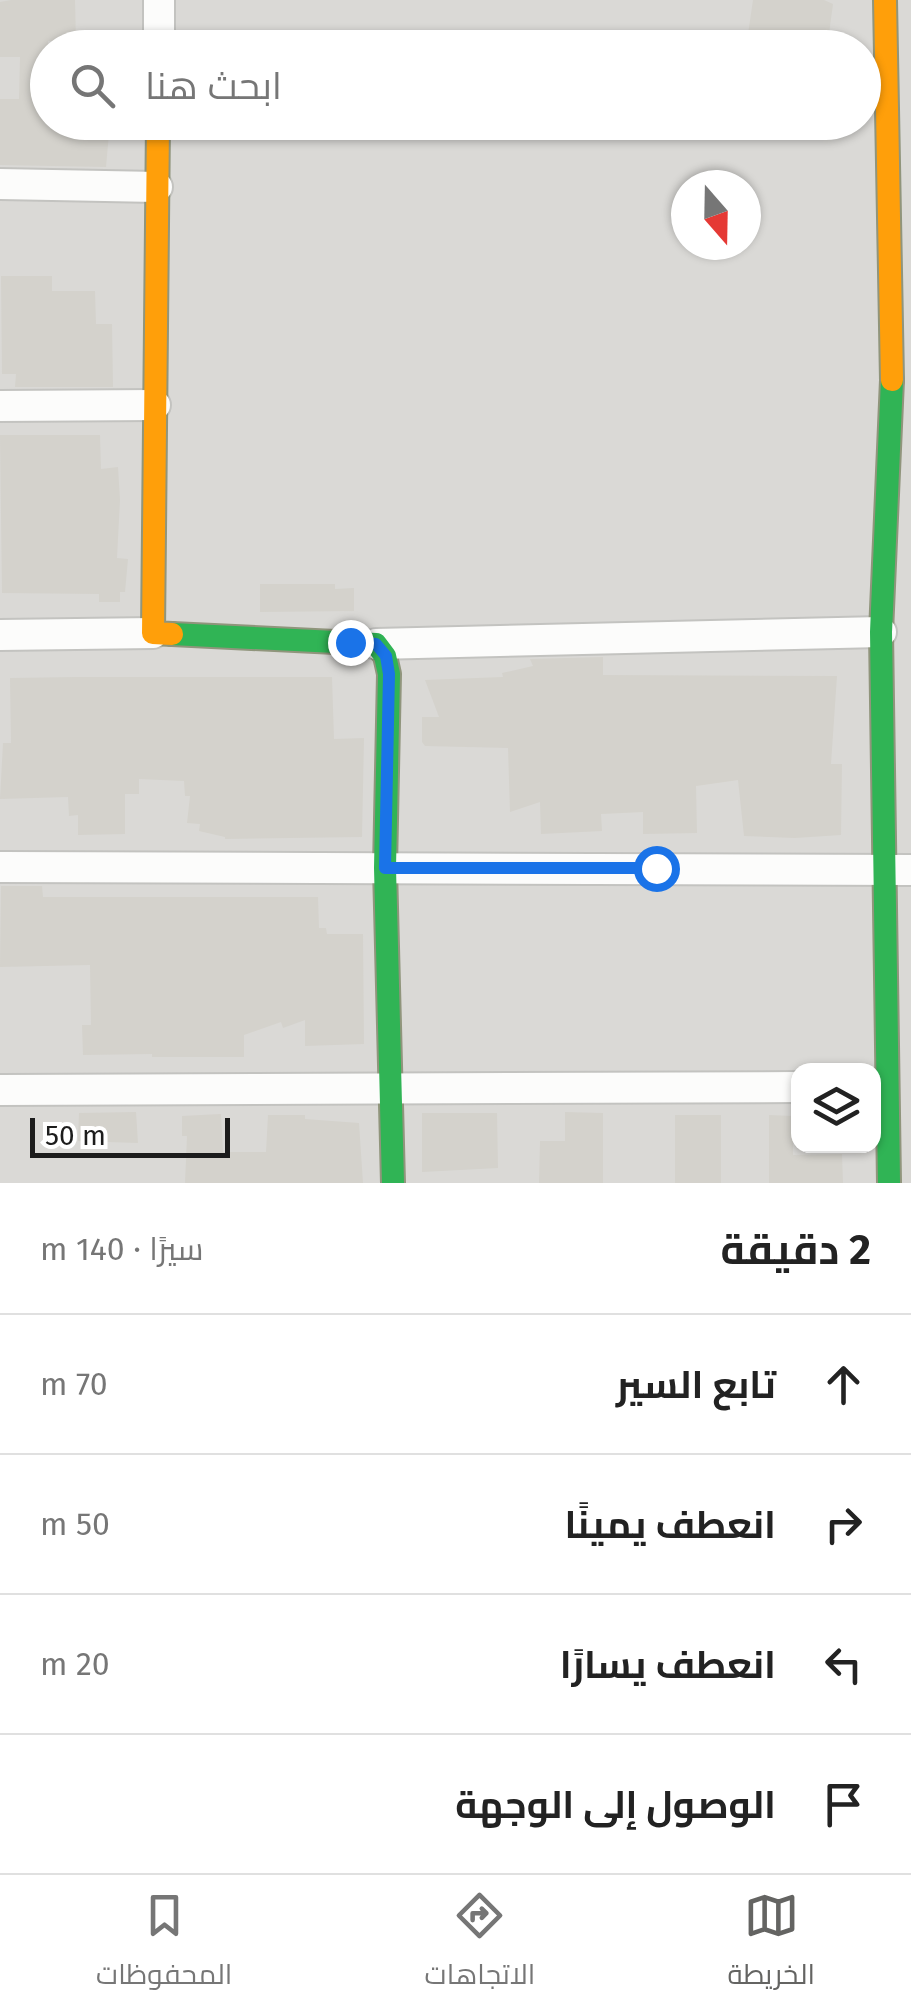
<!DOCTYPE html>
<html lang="ar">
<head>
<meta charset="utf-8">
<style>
	:root { --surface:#fff; --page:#f2f2f2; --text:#222; --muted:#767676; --line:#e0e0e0; --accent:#646462 }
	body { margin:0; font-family:"Fira Sans",Cairo,sans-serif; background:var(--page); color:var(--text); direction:rtl }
	.controls { position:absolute; right:30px; bottom:30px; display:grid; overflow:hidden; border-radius:20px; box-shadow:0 2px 8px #0004 }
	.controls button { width:90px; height:90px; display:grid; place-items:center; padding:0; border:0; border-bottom:2px solid var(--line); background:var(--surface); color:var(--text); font:50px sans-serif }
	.compass { position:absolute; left:671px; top:170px; width:90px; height:90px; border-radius:50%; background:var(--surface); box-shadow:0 2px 8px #0004; rotate:160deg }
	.scale { position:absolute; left:30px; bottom:25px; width:200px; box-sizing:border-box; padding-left:10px; border:5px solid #1c1c1c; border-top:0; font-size:28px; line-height:35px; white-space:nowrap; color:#1c1c1c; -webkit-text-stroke:8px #fff; paint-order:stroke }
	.stop { position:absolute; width:30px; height:30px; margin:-22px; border:8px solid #1a73e8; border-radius:50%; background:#fff }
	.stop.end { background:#1a73e8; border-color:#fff; box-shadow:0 2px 10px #0008 }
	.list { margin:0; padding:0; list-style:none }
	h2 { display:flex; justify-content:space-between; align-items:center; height:130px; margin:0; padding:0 40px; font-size:42px }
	h2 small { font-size:32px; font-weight:400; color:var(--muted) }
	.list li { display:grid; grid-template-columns:65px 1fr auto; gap:30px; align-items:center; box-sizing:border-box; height:140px; padding:0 40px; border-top:2px solid var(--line) }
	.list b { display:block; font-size:38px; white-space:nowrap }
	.list em { font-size:32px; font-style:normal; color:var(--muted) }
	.icon { flex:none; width:55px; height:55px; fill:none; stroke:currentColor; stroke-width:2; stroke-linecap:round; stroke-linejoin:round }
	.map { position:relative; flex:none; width:911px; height:1183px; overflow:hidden; direction:ltr }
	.search { position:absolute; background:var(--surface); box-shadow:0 2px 8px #0004; left:30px; right:30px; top:30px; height:110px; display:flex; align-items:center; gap:25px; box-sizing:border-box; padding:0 35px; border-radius:55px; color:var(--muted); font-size:38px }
	.sheet { height:690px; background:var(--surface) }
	nav { display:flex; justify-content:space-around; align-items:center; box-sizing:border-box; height:140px; border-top:2px solid var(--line); background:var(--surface); font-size:28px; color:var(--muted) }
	nav a { display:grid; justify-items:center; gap:5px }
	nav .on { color:var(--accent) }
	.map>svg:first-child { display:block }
	.residential { fill:#dad9d6; fill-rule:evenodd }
	.building { fill:#d4d2cc }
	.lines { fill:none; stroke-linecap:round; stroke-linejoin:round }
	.street-casing { stroke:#c3c3c0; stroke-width:34 }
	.fast-casing { stroke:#90957c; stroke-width:26 }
	.slow-casing { stroke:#90957c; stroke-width:26 }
	.street { stroke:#fcfcfb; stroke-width:30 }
	.fast { stroke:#30b455; stroke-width:22 }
	.slow { stroke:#ff9f0a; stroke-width:22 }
	.route { stroke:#1a73e8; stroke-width:12 }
</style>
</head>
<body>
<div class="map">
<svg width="911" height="1183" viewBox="0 0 911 1183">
	<rect width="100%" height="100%" fill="#ebeae4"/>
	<path class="residential" d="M 0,0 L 911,0 L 911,1183 L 0,1183 ZM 48,48 L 864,48 L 864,122 L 48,122 ZM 686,185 L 746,185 L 746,245 L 686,245 ZM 798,1070 L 874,1070 L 874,1146 L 798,1146 Z"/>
	<path class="building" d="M 11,0 L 75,0 L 76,41 L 48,41 L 48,122 L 110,122 L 106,167 L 0,165 L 0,99 L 19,99 L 20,57 L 0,57 L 0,2 Z
		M 753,0 L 824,0 L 833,4 L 827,48 L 746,48 Z
		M 1,276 L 52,276 L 52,291 L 95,291 L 96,324 L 112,324 L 113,387 L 15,387 L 16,374 L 2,374 Z
		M 0,435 L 100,435 L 101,469 L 118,467 L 120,500 L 117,558 L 128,559 L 125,592 L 120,592 L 120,602 L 99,602 L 99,594 L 2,593 Z
		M 260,584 L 335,584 L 335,589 L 354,588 L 354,611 L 260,612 Z
		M 603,657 L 603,675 L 837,676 L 831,764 L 842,764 L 841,835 L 795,838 L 744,836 L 738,780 L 696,786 L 697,833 L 643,834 L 643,812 L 601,814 L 602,831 L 541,834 L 540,802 L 510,812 L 508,748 L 425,746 L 422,742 L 422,717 L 439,717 L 425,680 L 503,677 L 502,673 L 533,666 L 530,659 Z
		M 76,677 L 332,677 L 334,739 L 364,738 L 362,837 L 225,839 L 225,837 L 199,831 L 200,824 L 187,823 L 190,796 L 185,796 L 184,781 L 139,779 L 139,794 L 125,794 L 125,834 L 78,835 L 78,815 L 69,816 L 68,797 L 0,799 L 3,743 L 11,743 L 10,678 Z
		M 1,886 L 42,886 L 43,897 L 318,897 L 319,928 L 326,928 L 327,934 L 363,934 L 364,1044 L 305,1046 L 305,1020 L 283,1028 L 281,1022 L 244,1035 L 244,1057 L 152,1057 L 152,1054 L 83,1055 L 82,1025 L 91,1025 L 90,965 L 0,967 Z
		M 565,1112 L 603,1113 L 603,1183 L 539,1183 L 540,1141 L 565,1141 Z
		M 79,1113 L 136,1112 L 138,1143 L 78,1141 Z
		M 422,1113 L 497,1113 L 498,1168 L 422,1172 Z
		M 221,1114 L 223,1152 L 266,1152 L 268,1115 L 305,1115 L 305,1119 L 359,1123 L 363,1183 L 185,1183 L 187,1136 L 182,1136 L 182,1116 Z
		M 675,1115 L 721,1115 L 721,1183 L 675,1183 Z
		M 769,1115 L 793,1116 L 793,1155 L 842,1154 L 843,1183 L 769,1183 Z"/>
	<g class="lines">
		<defs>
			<path id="street" d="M 159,48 L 159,0
				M 0,184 L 157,187
				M 0,406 L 155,405
				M 0,635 L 153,633
				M 376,644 L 881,632
				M 0,867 L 911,870
				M 0,1090 L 798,1087"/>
			<path id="fast" d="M 172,634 L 376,644 L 385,656 L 389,674 L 385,868 L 393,1183
				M 889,1183 L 881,632 L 892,380"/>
			<path id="slow" d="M 885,0 L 892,380
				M 158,122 L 153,633 L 172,634"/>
		</defs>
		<use href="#street" class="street-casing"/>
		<use href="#fast" class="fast-casing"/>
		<use href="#slow" class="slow-casing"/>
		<use href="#street" class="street"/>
		<use href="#fast" class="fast"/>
		<use href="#slow" class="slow"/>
	</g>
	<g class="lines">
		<path class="route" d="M 350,642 L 376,644 L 386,656 L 389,674 L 385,868 L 656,868"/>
	</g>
</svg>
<div class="controls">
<button><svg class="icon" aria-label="layers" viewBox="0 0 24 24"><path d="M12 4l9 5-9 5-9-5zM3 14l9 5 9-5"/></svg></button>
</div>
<svg class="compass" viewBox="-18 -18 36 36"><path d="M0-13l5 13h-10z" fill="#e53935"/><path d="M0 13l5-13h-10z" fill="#767676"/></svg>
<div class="scale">50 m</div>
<div class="stop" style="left:656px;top:868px"></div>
<div class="stop end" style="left:350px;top:642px"></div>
<div class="search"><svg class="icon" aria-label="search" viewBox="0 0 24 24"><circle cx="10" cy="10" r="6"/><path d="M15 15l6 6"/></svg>ابحث هنا</div>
</div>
<section class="sheet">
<h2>2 دقيقة<small>سيرًا · 140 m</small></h2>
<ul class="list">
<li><svg class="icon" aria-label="ahead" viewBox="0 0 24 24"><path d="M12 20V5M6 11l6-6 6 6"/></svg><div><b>تابع السير</b></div><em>70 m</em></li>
<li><svg class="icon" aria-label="right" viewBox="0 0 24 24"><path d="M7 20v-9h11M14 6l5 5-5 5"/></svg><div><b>انعطف يمينًا</b></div><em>50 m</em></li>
<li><svg class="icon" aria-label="left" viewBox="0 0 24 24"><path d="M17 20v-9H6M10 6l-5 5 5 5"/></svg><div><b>انعطف يسارًا</b></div><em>20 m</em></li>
<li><svg class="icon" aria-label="arrive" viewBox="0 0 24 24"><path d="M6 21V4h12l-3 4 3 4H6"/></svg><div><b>الوصول إلى الوجهة</b></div></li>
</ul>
</section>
<nav>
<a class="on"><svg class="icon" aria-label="map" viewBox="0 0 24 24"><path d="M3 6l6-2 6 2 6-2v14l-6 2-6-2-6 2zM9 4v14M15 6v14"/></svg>الخريطة</a>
<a><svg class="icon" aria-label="directions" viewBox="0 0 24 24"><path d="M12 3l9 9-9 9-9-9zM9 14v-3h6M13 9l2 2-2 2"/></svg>الاتجاهات</a>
<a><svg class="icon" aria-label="saved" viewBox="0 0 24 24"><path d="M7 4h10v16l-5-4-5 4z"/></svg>المحفوظات</a>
</nav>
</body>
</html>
